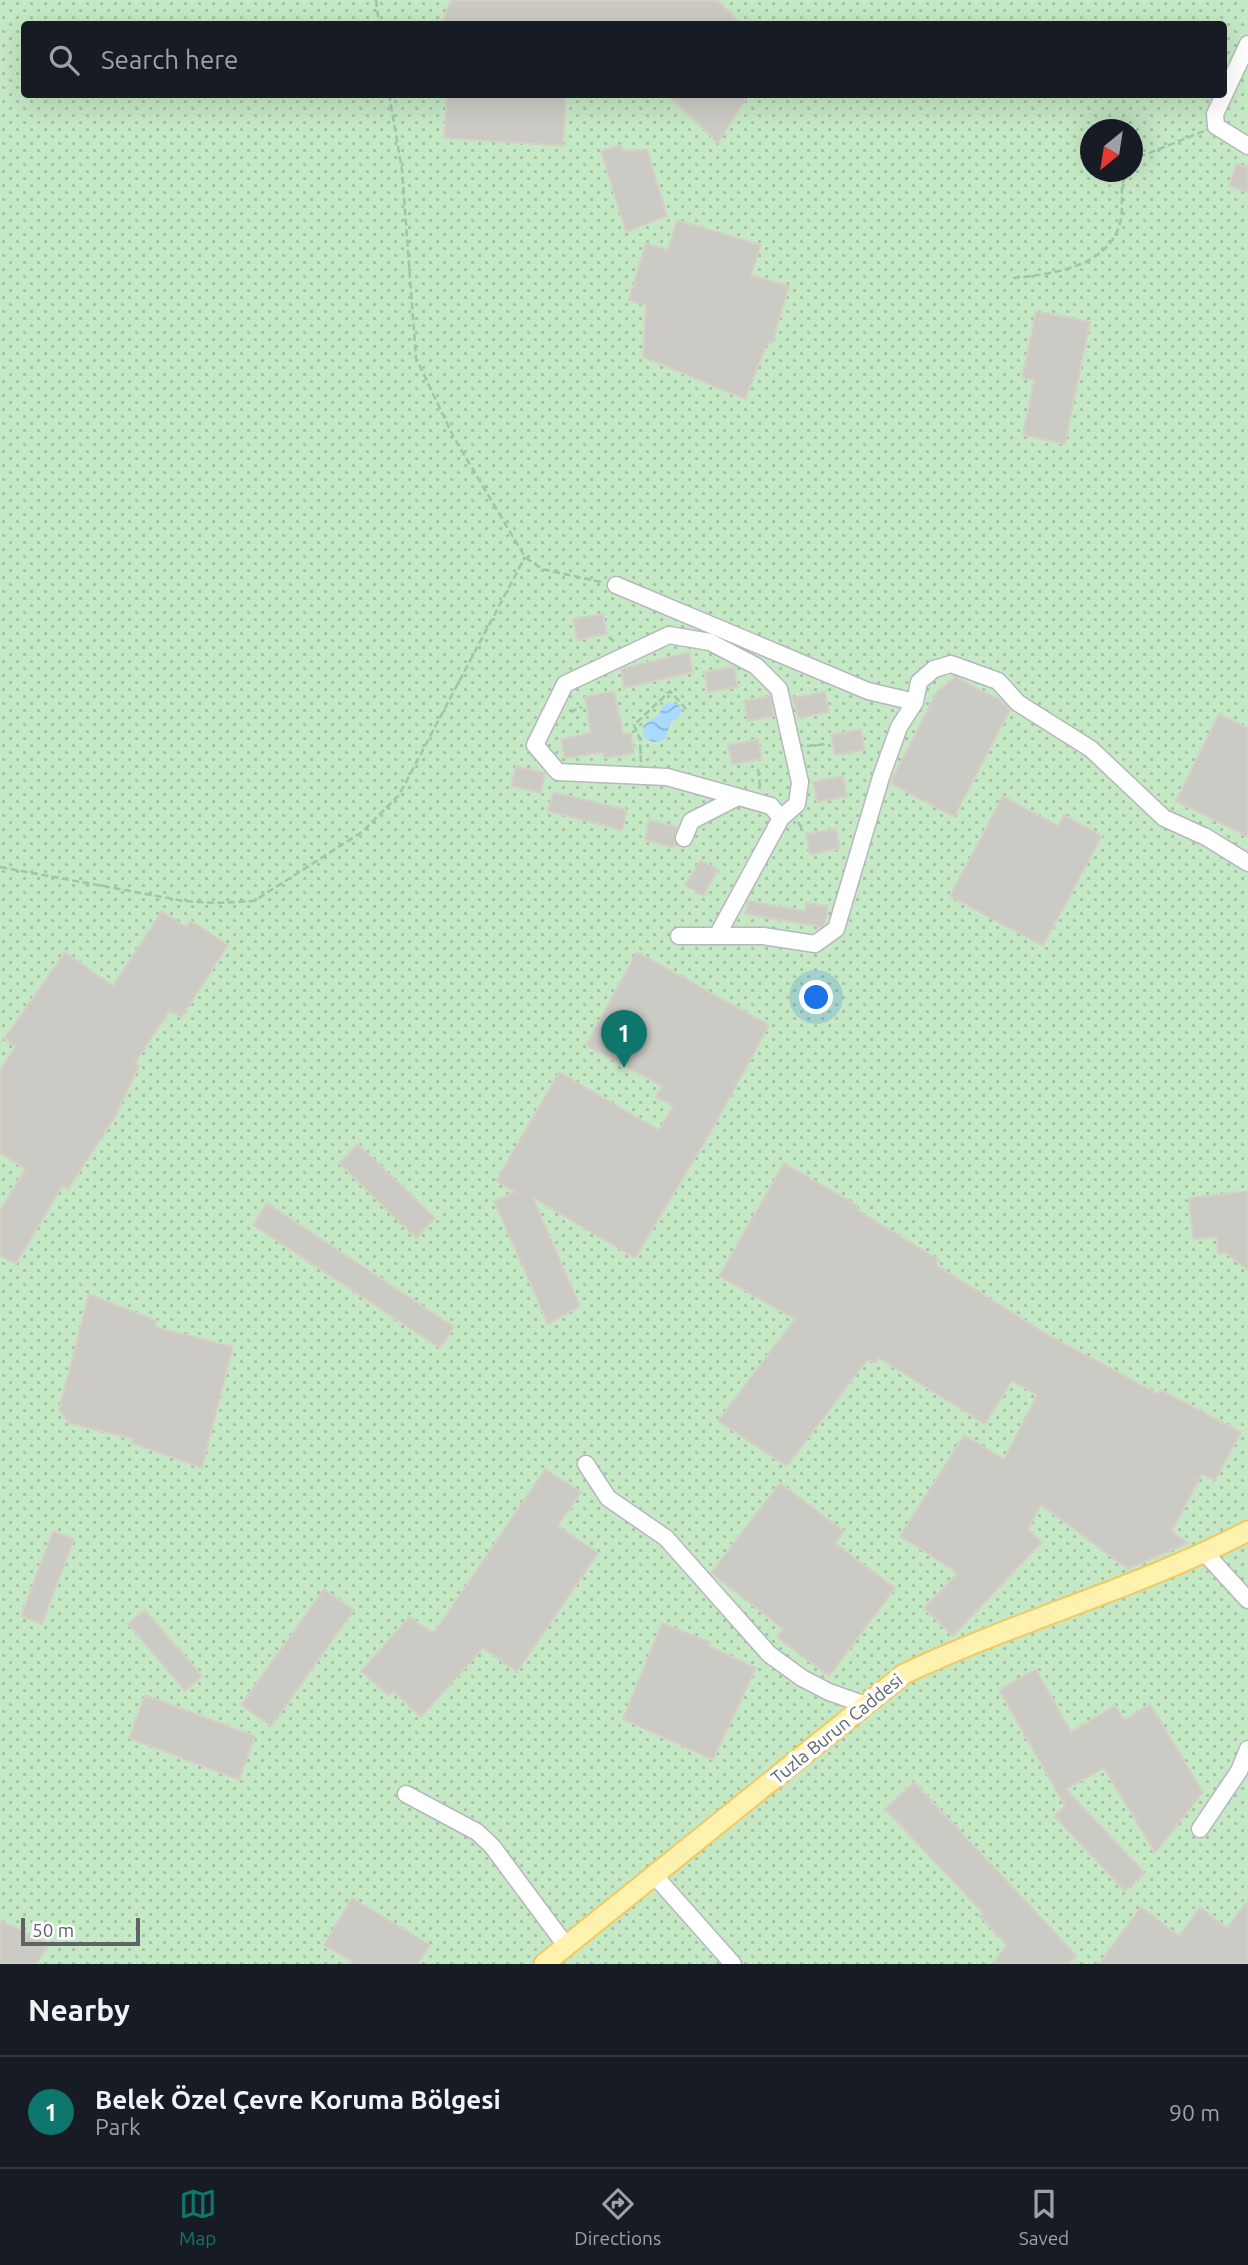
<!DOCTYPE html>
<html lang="en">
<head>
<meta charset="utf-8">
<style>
	:root { --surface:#171b24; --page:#242831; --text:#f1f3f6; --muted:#9ea1a6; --line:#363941; --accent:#0f766e }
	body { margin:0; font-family:Ubuntu,sans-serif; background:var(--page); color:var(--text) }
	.compass { position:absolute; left:1080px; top:119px; width:63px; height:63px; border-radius:50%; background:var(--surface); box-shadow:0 7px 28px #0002; rotate:210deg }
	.scale { position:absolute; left:21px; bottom:18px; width:119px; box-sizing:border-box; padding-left:7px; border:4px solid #5f6368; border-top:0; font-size:19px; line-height:24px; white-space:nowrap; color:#5f6368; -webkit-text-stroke:5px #fff; paint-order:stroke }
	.you { position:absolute; left:817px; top:998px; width:24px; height:24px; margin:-18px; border:5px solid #fff; border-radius:50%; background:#1a73e8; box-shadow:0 0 0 10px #1a73e833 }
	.badge { display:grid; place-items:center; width:46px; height:46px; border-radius:50%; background:var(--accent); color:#fff; font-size:23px; font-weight:700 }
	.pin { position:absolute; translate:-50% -58px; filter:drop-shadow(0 2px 4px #0008) }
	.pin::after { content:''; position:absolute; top:37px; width:24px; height:21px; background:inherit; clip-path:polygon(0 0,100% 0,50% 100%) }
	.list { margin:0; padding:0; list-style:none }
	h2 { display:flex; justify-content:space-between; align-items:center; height:91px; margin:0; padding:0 28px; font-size:30px }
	h2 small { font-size:23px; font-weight:400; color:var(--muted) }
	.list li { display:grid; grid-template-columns:46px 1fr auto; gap:21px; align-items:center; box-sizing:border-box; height:112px; padding:0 28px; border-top:2px solid var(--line) }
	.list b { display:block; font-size:26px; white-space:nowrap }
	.list p { margin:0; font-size:23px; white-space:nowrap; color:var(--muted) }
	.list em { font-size:23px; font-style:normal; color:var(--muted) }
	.icon { flex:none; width:38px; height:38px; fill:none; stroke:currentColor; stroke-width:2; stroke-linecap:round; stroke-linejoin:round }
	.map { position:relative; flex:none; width:1248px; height:1964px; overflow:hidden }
	.search { position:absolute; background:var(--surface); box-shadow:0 7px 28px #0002; left:21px; right:21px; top:21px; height:77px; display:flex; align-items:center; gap:18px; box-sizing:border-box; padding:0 24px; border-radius:7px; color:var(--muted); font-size:26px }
	.sheet { height:203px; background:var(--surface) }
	nav { display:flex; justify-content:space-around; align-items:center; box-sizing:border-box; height:98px; border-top:2px solid var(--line); background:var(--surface); font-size:19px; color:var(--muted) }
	nav a { display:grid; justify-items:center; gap:4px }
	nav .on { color:var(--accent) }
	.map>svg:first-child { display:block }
	.park { fill:url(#park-dots); fill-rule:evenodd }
	.water { fill:url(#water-waves) }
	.building { fill:#cccac5; stroke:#d6d1c6; stroke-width:2 }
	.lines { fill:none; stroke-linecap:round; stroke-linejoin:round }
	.minor-casing { stroke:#b5b8bc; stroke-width:19 }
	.major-casing { stroke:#f2c960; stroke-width:23 }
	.path { stroke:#9cc7a9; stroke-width:2.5; stroke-dasharray:7 3.5; stroke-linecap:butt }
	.minor { stroke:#fff; stroke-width:16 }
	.major { stroke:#fff2af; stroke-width:19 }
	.labels { text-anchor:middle; stroke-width:7; stroke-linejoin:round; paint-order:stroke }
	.street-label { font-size:18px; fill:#5f6368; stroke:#fff }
</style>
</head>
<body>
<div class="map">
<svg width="1248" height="1964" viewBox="0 0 1248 1964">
	<defs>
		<pattern id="park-dots" width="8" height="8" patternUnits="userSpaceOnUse" patternTransform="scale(1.75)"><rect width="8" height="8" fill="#c5e8c5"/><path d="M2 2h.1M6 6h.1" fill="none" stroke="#a3c0a4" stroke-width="1.8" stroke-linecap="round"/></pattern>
		<pattern id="water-waves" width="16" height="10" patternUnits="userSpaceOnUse" patternTransform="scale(1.75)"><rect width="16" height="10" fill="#aadaff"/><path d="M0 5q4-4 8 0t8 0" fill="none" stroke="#8eb4d2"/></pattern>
	</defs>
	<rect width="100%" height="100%" fill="#f1efe8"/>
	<path class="park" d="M 0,0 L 1248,0 L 1248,1964 L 0,1964 ZM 24,24 L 1224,24 L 1224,94 L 24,94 ZM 1090,130 L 1132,130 L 1132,172 L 1090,172 Z"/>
	<path class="water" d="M 667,702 L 678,704 L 682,710 L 679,716 L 670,723 L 666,738 C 657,744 652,743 644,737 L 643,726 L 657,716 Z"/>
	<path class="building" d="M 451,0 L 717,0 L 742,24 L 441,24 Z
		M 447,94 L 566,94 L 563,146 L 444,138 Z
		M 666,94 L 749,94 L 718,143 Z
		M 621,145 L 623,151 L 647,149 L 667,216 L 626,232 L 601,151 Z
		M 1236,164 L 1248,167 L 1248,192 L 1229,186 Z
		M 677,220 L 761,245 L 751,275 L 789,286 L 772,343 L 768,342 L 745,399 L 643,357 L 646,305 L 629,300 L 646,243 L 668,250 Z
		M 1036,311 L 1090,322 L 1065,444 L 1023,435 L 1034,380 L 1022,378 Z
		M 603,614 L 607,634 L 577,640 L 573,619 Z
		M 689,652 L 693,672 L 624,688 L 621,669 Z
		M 734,667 L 738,687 L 708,692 L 704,672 Z
		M 955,677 L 1002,701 L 1010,710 L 954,817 L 890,783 L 937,692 Z
		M 614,691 L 623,734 L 631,733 L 634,753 L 605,758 L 603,752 L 565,758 L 561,739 L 591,733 L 585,697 Z
		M 825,692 L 829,712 L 799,718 L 792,698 Z
		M 770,696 L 774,716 L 748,721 L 744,701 Z
		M 1219,714 L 1248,728 L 1248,837 L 1176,801 Z
		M 861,729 L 864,750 L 835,755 L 831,735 Z
		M 758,739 L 762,759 L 732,764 L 728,745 Z
		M 516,766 L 545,773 L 541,793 L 511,786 Z
		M 843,776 L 847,796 L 817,802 L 813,782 Z
		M 553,792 L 627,810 L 622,830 L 548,811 Z
		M 1003,796 L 1058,826 L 1064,815 L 1102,836 L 1043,946 L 950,896 Z
		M 649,820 L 677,827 L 674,848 L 645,840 Z
		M 836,829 L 840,849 L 810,854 L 806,834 Z
		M 701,860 L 718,870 L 703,896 L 685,885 Z
		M 748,901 L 805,911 L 806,903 L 828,906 L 825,924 L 821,927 L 745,914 Z
		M 162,911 L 186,927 L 191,921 L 228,945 L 181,1018 L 170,1010 L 135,1063 L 139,1066 L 115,1117 L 68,1189 L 62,1186 L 16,1264 L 0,1256 L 0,1211 L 25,1169 L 0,1153 L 0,1070 L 15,1047 L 4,1039 L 65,952 L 113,986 Z
		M 637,952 L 769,1025 L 713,1128 L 635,1258 L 533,1198 L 580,1306 L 548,1324 L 494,1201 L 515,1192 L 496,1181 L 559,1072 L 659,1130 L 673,1106 L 656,1097 L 662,1086 L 586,1045 Z
		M 358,1144 L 435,1218 L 416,1238 L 339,1163 Z
		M 784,1163 L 858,1206 L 856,1209 L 939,1260 L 936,1265 L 1050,1336 L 1158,1394 L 1161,1390 L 1241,1432 L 1215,1481 L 1202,1474 L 1172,1531 L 1188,1543 L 1128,1569 L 1041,1505 L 1028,1529 L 1042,1542 L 953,1636 L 924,1608 L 958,1573 L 900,1536 L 964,1435 L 1004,1459 L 1037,1395 L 1012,1381 L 985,1424 L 879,1358 L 875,1363 L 868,1359 L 787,1466 L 718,1421 L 795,1319 L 719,1276 Z
		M 1248,1191 L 1248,1270 L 1226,1253 L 1218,1254 L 1217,1237 L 1193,1239 L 1189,1198 Z
		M 267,1203 L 454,1327 L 440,1348 L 253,1225 Z
		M 89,1294 L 157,1321 L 155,1327 L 233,1347 L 202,1468 L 132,1443 L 133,1439 L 69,1423 L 59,1410 Z
		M 545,1469 L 581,1492 L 558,1526 L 598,1553 L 517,1672 L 483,1648 L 421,1717 L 393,1691 L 389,1696 L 361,1671 L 409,1617 L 434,1633 Z
		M 780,1483 L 844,1531 L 835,1543 L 895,1588 L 829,1676 L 777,1637 L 783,1629 L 711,1573 Z
		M 53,1531 L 74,1539 L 42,1624 L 21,1616 Z
		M 324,1589 L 354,1610 L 271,1726 L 241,1705 Z
		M 145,1610 L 202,1676 L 185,1691 L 128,1624 Z
		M 662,1623 L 710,1642 L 709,1646 L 756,1668 L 713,1760 L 623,1719 Z
		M 1036,1669 L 1071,1732 L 1115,1705 L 1124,1720 L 1150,1704 L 1203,1792 L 1155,1853 L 1104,1768 L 1066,1789 L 1145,1873 L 1125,1891 L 1054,1816 L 1065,1806 L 999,1690 Z
		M 145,1695 L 255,1736 L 239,1780 L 129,1738 Z
		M 914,1782 L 1077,1956 L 1068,1964 L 992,1964 L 1007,1945 L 980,1916 L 983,1913 L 885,1809 Z
		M 352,1898 L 430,1945 L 418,1964 L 356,1964 L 324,1945 Z
		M 1248,1900 L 1248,1964 L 1099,1964 L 1141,1907 L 1179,1936 L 1200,1907 L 1227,1928 Z
		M 0,1920 L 49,1944 L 36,1964 L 0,1964 Z"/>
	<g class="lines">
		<defs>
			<path id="minor" d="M 1248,44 L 1215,114 L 1216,126 L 1248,146
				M 616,585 L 868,691 L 915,702
				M 684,838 L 691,821 L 738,797
				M 718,934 L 781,818 L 797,804 L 800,782 L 779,689 L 756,666 L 710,642 L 669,635 L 565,684 L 535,745 L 558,772 L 667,777 L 771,806 L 781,818
				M 679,936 L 763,936 L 815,944 L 836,929 L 881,777 L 899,727 L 915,702 L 919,682 L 934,669 L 951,664 L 998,681 L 1018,703 L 1091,749 L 1164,818 L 1206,837 L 1248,863
				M 586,1464 L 608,1498 L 666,1538 L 769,1654 L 802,1678 L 829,1692 L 866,1705
				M 1205,1553 L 1248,1600
				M 406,1794 L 477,1832 L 492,1846 L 567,1947
				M 1200,1829 L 1239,1771 L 1248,1749
				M 655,1876 L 733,1964"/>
			<path id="major" d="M 544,1964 L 904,1674 C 1016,1621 1138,1588 1248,1531"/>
		</defs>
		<use href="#minor" class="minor-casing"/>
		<use href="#major" class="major-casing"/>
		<path class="path" d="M 376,0 L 379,24
			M 389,94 L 402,170 L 416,358 L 453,436 L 525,557 L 542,569 L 601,582
			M 1132,165 L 1139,157 L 1204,131
			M 1013,278 C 1053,274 1111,267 1121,219 C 1124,203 1118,185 1128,172
			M 609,637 L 614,642
			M 570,712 L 582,707
			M 807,746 L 828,744
			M 641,762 L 640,739 L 634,725 L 670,691 L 686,709
			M 758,769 L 760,786
			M 798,822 L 804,831
			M 0,867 L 184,901 L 217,903 L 254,901 L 362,832 L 399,795 L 525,557"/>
		<use href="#minor" class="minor"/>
		<use href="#major" class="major"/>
	</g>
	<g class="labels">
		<g class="street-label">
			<text transform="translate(837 1729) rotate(-39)" y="6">Tuzla Burun Caddesi</text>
		</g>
	</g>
</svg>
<svg class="compass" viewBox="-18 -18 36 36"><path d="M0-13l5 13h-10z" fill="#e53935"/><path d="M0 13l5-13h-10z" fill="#9ea1a6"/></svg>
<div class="scale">50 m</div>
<div class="you"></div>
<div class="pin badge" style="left:624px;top:1068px">1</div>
<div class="search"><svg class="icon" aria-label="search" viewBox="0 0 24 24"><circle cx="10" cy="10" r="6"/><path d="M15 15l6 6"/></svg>Search here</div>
</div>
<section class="sheet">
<h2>Nearby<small></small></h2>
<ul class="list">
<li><span class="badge">1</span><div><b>Belek Özel Çevre Koruma Bölgesi</b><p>Park</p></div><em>90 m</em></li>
</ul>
</section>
<nav>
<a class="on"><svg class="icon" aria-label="map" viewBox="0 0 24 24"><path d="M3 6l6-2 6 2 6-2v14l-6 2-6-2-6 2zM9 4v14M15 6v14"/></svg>Map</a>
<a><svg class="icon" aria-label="directions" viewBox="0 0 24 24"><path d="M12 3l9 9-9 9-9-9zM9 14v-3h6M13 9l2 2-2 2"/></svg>Directions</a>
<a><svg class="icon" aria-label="saved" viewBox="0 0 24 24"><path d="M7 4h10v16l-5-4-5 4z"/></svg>Saved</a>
</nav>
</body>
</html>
